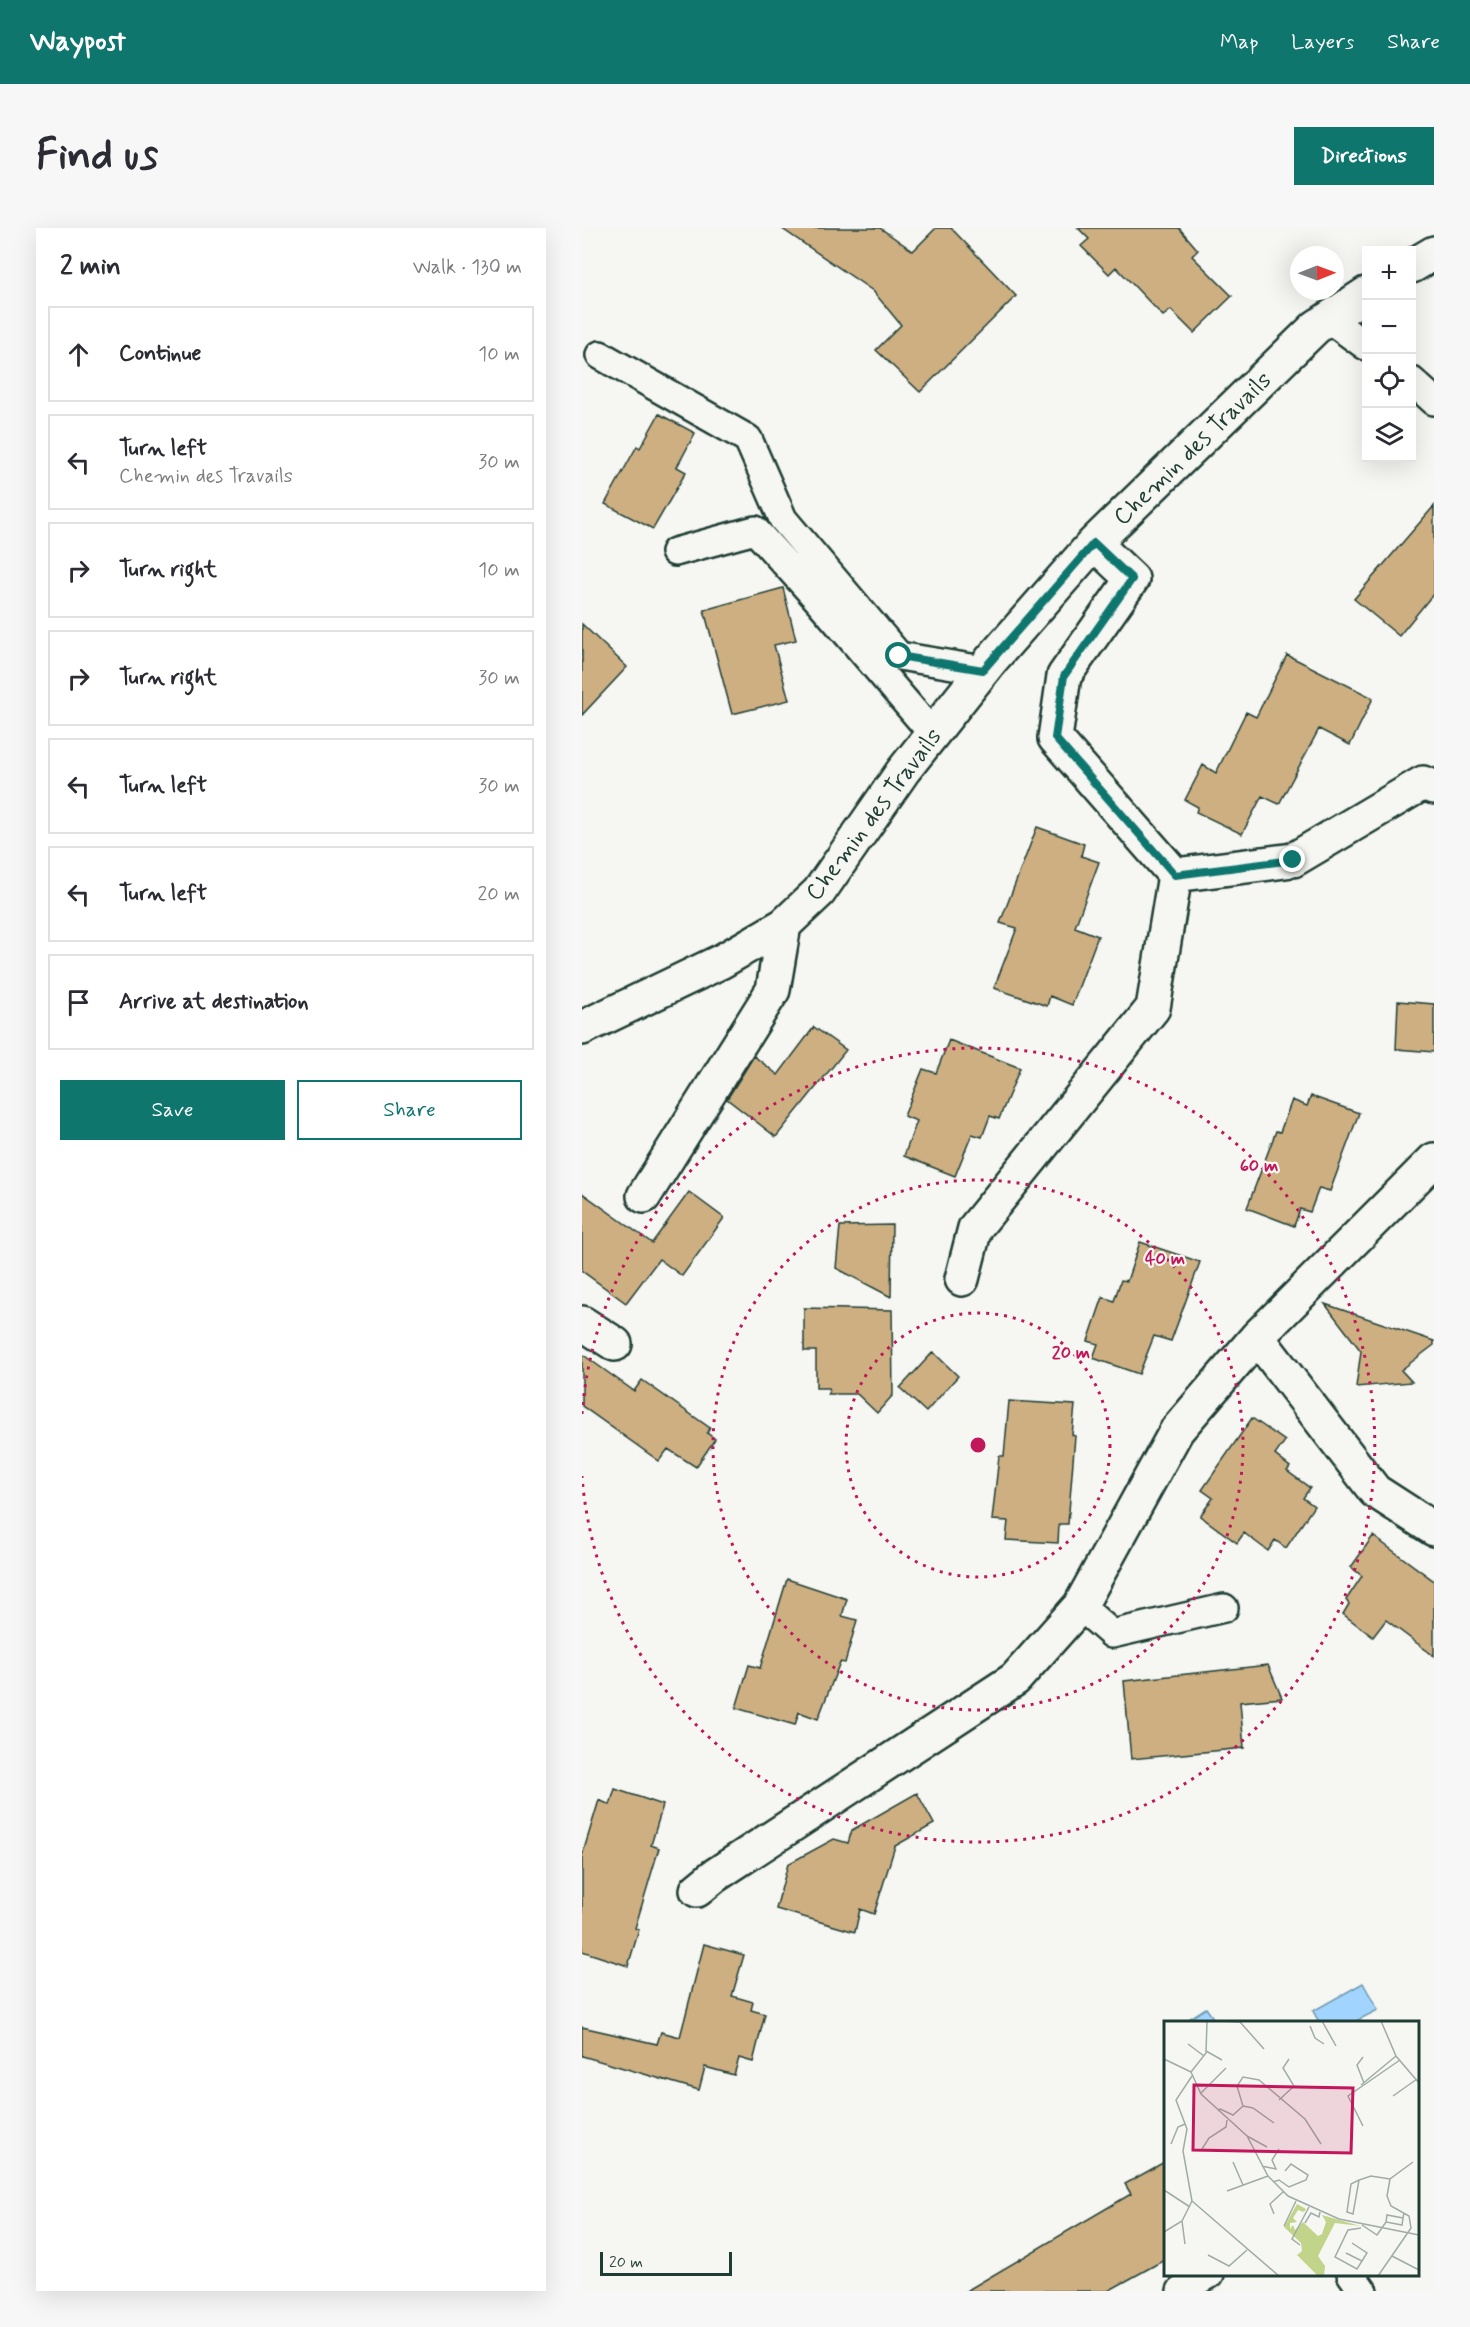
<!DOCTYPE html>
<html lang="en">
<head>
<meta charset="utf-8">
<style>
	:root { --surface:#fff; --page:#f7f7f7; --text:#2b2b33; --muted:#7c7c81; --line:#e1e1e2; --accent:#0f766e }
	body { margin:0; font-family:Mynerve,sans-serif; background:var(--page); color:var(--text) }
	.controls { position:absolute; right:18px; top:18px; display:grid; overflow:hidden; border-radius:0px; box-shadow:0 6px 24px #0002 }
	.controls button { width:54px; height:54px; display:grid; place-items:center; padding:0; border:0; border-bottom:2px solid var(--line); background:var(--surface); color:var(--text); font:30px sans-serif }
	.compass { position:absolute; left:708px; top:18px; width:54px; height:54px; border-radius:50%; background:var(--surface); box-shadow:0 6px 24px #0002; rotate:89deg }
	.scale { position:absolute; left:18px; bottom:15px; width:132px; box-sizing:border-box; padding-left:6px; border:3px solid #1f3d34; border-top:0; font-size:16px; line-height:21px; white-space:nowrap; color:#1f3d34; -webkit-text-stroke:4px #f6f6f2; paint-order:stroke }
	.stop { position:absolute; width:18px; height:18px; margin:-14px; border:4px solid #0f766e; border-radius:50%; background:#fff }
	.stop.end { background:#0f766e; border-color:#fff; box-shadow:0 2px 6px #0008 }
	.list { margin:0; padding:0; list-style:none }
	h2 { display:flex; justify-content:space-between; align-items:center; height:78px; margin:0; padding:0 24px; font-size:26px }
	h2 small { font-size:20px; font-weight:400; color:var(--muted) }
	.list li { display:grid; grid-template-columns:39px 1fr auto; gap:18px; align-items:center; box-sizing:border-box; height:96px; margin:0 12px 12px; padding:0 12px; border:2px solid var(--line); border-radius:0px }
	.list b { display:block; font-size:22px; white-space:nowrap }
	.list p { margin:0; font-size:20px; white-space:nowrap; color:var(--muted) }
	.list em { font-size:20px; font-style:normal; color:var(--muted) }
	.actions { display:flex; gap:12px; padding:18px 24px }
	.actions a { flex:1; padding:14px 0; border:2px solid var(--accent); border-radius:0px; text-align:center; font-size:21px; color:var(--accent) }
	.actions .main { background:var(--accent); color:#fff }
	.icon { flex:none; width:33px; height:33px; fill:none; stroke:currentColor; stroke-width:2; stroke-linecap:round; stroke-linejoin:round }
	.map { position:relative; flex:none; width:852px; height:2063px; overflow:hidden; border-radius:0px }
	header { display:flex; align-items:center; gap:36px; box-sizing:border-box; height:84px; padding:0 30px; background:var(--accent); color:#fff }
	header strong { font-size:28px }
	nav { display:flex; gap:33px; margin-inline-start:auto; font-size:21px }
	.intro { display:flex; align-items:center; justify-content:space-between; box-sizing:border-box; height:144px; padding:0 36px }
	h1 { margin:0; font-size:42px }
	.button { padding:15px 27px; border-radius:0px; background:var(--accent); color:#fff; font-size:21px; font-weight:700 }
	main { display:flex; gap:36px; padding:0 36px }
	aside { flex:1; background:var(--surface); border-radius:0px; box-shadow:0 6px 24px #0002 }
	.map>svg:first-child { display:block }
	.water { fill:#a1d4ff; stroke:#6d98ae; stroke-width:1.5 }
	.building { fill:#cdaf82; stroke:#1f3d34; stroke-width:1.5 }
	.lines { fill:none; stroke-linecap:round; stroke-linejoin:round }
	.lane-casing { stroke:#1f3d34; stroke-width:32 }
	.street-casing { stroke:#1f3d34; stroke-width:38 }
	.lane { stroke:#f6f6f2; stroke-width:27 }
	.street { stroke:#f6f6f2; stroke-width:33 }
	.route { stroke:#0f766e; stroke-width:8 }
	.ring { fill:none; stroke:#c2185b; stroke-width:3; stroke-dasharray:3 6 }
	.labels { text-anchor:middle; stroke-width:4.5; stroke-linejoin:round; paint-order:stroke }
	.street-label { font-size:24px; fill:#1f3d34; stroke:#f6f6f2 }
	.inset-road { fill:none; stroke:#a0aca6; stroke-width:1.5 }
	.view { fill:#c2185b; fill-opacity:0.15; stroke:#c2185b; stroke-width:3 }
	.inset-edge { fill:none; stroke:#1f3d34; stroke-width:3 }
	.centre { fill:#c2185b; stroke:#f6f6f2; stroke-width:3 }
	.ring-label { font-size:18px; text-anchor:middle; font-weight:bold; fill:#c2185b; stroke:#f6f6f2; stroke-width:4.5; stroke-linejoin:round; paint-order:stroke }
</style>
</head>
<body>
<header>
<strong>Waypost</strong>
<nav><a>Map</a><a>Layers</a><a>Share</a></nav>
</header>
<div class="intro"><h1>Find us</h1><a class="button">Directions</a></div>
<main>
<aside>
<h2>2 min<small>Walk · 130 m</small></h2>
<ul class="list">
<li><svg class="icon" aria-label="ahead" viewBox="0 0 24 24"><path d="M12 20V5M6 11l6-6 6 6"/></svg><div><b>Continue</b></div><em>10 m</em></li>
<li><svg class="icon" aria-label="left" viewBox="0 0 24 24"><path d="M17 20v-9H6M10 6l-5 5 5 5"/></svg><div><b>Turn left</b><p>Chemin des Travails</p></div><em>30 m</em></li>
<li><svg class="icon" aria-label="right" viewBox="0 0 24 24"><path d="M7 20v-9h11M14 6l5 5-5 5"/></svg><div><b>Turn right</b></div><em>10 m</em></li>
<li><svg class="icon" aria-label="right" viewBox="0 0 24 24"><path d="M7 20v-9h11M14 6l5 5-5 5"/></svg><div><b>Turn right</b></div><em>30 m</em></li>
<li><svg class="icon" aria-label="left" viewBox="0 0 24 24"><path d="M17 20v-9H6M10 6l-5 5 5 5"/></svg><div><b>Turn left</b></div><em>30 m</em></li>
<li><svg class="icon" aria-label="left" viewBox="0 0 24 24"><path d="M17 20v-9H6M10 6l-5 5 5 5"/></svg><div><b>Turn left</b></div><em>20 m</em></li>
<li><svg class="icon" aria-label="arrive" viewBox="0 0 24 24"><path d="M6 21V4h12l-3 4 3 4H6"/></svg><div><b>Arrive at destination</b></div></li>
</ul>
<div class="actions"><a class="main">Save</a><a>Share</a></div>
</aside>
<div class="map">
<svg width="852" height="2063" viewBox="0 0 852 2063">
	<rect width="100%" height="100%" fill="#f6f6f2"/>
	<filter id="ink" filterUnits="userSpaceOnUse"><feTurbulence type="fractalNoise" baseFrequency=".0167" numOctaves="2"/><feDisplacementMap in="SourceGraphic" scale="12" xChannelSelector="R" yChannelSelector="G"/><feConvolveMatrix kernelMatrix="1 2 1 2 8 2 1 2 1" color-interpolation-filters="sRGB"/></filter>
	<g filter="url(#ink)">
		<path class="water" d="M 781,1755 L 796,1782 L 772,1794 L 737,1794 L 731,1783 Z
			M 624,1780 L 634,1794 L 602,1794 Z"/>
		<path class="building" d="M 199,0 L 298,0 L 331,23 L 354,0 L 369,0 L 434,68 L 338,164 L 294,122 L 319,97 L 291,63 Z
			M 496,0 L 597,0 L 616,22 L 610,28 L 650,68 L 612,105 L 589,82 L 581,88 L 534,39 L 527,46 L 499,18 L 507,11 Z
			M 77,186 L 113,205 L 95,239 L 104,244 L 71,301 L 23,276 L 55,218 L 58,220 Z
			M 852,278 L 852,365 L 817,408 L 772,371 Z
			M 201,360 L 214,412 L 192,417 L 207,472 L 150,486 L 122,382 Z
			M 0,396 L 45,439 L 0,487 Z
			M 705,427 L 791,470 L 768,517 L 737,501 L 697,576 L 680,568 L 660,606 L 614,584 L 616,579 L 603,572 L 621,537 L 634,545 L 664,484 L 674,489 Z
			M 455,599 L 502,616 L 499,628 L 517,634 L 493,699 L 516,708 L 490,777 L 468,768 L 465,778 L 412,760 L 435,700 L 418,695 Z
			M 816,773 L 852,776 L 852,824 L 814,821 Z
			M 232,799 L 264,822 L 194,909 L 145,871 L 172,828 L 196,847 Z
			M 367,812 L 438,840 L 417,891 L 408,888 L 400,909 L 390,906 L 373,948 L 322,928 L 335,893 L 322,888 L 341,841 L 354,845 Z
			M 729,868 L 777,885 L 748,963 L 737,960 L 728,984 L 718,981 L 712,998 L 665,980 L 694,903 L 698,904 L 710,872 L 725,878 Z
			M 107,964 L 142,990 L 100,1048 L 77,1031 L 44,1075 L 0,1043 L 0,965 L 70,1015 Z
			M 310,997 L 309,1069 L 254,1040 L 258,998 Z
			M 558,1014 L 618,1034 L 589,1113 L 572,1108 L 557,1146 L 511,1130 L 516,1116 L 506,1113 L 521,1069 L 532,1073 L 539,1052 L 545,1053 Z
			M 743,1076 L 852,1113 L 852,1117 L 819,1142 L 830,1154 L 774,1159 L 779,1123 Z
			M 222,1080 L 310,1082 L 311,1167 L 295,1185 L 275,1166 L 246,1166 L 247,1160 L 234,1160 L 234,1123 L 222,1123 Z
			M 351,1124 L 376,1148 L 344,1184 L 318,1160 Z
			M 0,1126 L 52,1163 L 60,1152 L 128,1200 L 125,1205 L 133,1211 L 114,1239 L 86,1221 L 77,1233 L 0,1178 Z
			M 427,1173 L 493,1177 L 490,1207 L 493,1208 L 486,1296 L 477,1296 L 476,1315 L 424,1312 L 426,1293 L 410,1292 L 417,1228 L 422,1228 Z
			M 670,1190 L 703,1213 L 693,1227 L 708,1239 L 705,1243 L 728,1260 L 721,1270 L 732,1278 L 704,1320 L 693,1312 L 686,1323 L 662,1305 L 655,1315 L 618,1288 L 631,1270 L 620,1262 Z
			M 791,1308 L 852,1353 L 852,1428 L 804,1392 L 791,1409 L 761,1386 L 767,1376 L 764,1372 L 780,1348 L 769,1339 Z
			M 205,1351 L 265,1371 L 260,1388 L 275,1392 L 263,1435 L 258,1434 L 236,1491 L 217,1484 L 213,1497 L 154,1480 L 167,1437 L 178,1440 Z
			M 686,1437 L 700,1470 L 658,1474 L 662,1520 L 549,1531 L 542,1453 Z
			M 33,1561 L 81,1577 L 69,1617 L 77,1620 L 53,1700 L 57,1702 L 46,1738 L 0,1723 L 0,1628 L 17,1572 L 28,1577 Z
			M 335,1565 L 352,1596 L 313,1618 L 292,1686 L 278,1681 L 273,1704 L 194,1681 L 206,1636 L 252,1611 L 266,1615 L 270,1602 Z
			M 122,1716 L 162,1727 L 150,1768 L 171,1774 L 169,1782 L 183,1786 L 171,1834 L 157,1830 L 152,1847 L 123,1839 L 117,1862 L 0,1828 L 0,1799 L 75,1816 L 79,1804 L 98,1809 Z
			M 584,1933 L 584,2031 L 526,2063 L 384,2063 L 549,1966 L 543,1956 Z"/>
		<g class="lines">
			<defs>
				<path id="lane" d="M 747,91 L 784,118
					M 18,127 L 166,211 L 201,291 L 317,428 L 401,442
					M 830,153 L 852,173
					M 93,324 L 173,302 L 238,374 L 351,506
					M 498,1378 L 530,1406 L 642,1380
					M 769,2046 L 781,2063
					M 599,2063 L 628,2046"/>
				<path id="street" d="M 830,38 L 852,25
					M 512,315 L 550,351 L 482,448 L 473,510 L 593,647 L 711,632 L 841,555 L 852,559
					M 0,800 L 140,733 L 202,697 L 237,664 L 321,543 L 410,431 L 512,315 L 734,99 L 784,66
					M 62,968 L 191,762 L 202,697
					M 380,1051 L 393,1000 L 571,780 L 593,647
					M 0,1095 L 33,1116
					M 675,1109 L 793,1263 L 852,1301
					M 115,1662 L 132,1648 L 433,1451 L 498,1378 L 595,1202 L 675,1109 L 852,932"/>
			</defs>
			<use href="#lane" class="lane-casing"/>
			<use href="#street" class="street-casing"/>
			<use href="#lane" class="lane"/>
			<use href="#street" class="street"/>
		</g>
	</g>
	<g class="lines" filter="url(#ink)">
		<path class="route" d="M 317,428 L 401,442 L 512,315 L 550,351 L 482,448 L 473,510 L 593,647 L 711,632"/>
	</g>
	<g class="ring">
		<circle cx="396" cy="1217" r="132"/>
		<circle cx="396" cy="1217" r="265"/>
		<path d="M0 1186A397 397 0 1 1 0 1248"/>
	</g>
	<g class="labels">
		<g class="street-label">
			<text transform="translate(610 220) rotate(-44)" y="8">Chemin des Travails</text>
			<text transform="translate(291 586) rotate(-53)" y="8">Chemin des Travails</text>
		</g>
	</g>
	<g transform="translate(582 1793)">
		<rect width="255" height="255" fill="#f6f6f2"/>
		<path d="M 133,183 L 142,188 L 140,191 L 134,189 L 129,197 L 133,201 L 126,202 L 126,208 L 129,204 L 131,209 L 139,201 L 154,215 L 158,213 L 162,201 L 158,194 L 196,205 L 171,202 L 154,235 L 161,245 L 160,255 L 154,255 L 133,234 L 138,230 L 137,222 L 120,206 Z" fill="#c2d489"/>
		<path class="inset-road" d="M 57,0 L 76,1 L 100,28M 158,0 L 172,25M 217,0 L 232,35 L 255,62M 146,5 L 151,17 L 160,23M 24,23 L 40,35M 42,30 L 58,39M 199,36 L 193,44 L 200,62M 0,38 L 27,51M 27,51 L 37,73 L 83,115 L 104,155 L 124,175 L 175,198 L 255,214M 27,51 L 42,32 L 43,0M 197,64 L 232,35M 37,72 L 62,47M 229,75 L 253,58M 115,79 L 130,65 L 119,47 L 125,38M 79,85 L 89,87 L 110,102M 54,90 L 56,88 L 69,94 L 79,85 L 73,65 L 79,56 L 95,59 L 141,98 L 157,123M 199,105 L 184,75 L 236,39M 83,115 L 103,126M 7,123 L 14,106 L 21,103M 38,128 L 45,117 L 62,106 L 63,99M 69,141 L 79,164M 98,145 L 112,148 L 108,139 L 115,128M 195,159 L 187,163 L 183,191 L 189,193 L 195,159 L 207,155 L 226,158M 109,161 L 115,159 L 125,166 L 142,159 L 144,154 L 127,143 L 121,150M 0,169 L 26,186M 63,170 L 104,155M 28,180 L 115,255M 110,193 L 106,183 L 119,171M 239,197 L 223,194 L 222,201 L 238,204 L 239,197 L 240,192M 18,200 L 21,223M 141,202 L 147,192 L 155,196 L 156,191M 198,204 L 213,214 L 222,201M 120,205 L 132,180M 0,211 L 18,200 L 28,180 L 19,130 L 23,108 L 12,79 L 28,55M 188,222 L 203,232 L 198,240M 136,224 L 128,218 L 145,186M 182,232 L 198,240 L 193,248 L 171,236 L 184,209 L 197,207M 44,234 L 65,245 L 83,229M 228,235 L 255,249M 214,255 L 247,207 L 245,195 L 227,185 L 223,175 L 226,158 L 249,141"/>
		<path class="view" d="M 30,64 L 189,67 L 187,132 L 29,129 Z"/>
		<rect width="255" height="255" class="inset-edge"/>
	</g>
	<circle cx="396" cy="1217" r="9" class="centre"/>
	<g class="ring-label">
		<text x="677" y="943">60 m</text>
		<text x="583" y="1036">40 m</text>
		<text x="489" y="1130">20 m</text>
	</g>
</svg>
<div class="controls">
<button>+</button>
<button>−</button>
<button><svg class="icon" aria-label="locate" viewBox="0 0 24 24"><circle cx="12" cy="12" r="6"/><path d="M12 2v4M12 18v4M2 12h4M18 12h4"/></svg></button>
<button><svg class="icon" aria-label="layers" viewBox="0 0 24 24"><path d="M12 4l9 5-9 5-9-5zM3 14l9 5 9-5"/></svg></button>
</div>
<svg class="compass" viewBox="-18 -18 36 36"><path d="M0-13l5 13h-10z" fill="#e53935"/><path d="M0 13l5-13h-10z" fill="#7c7c81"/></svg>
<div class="scale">20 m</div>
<div class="stop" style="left:317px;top:428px"></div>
<div class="stop end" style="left:711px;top:632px"></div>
</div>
</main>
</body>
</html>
